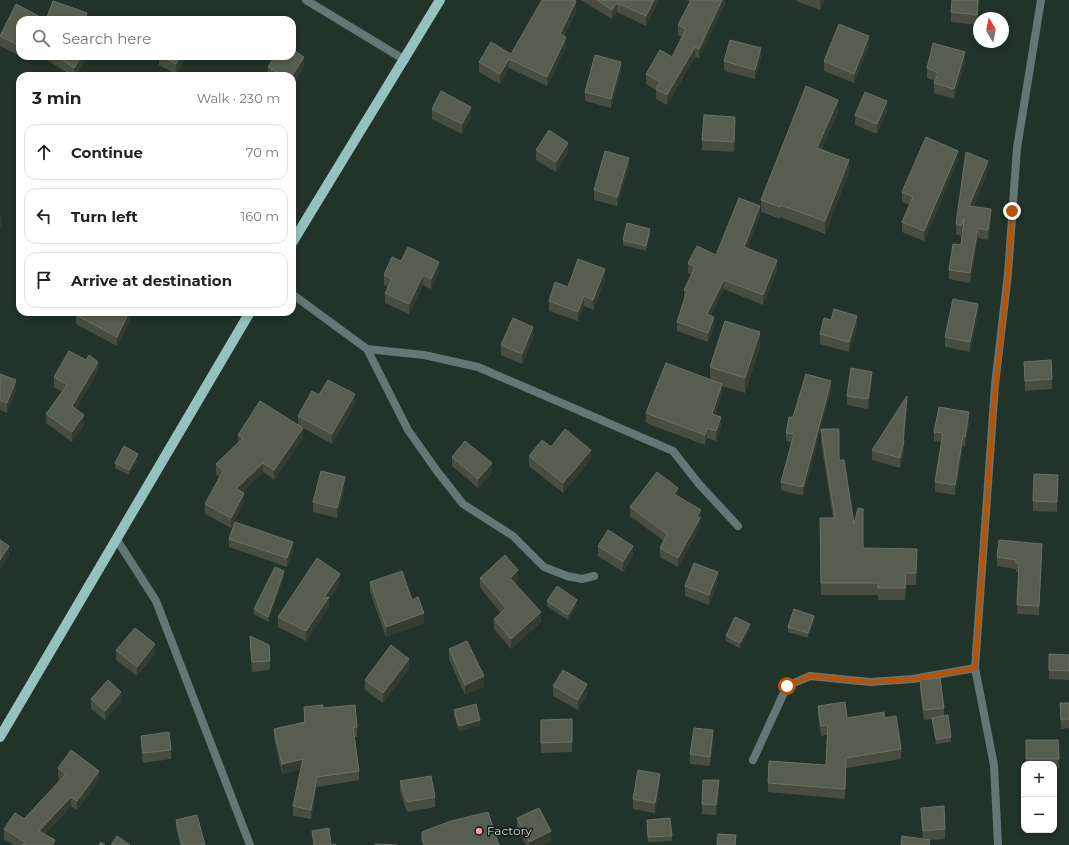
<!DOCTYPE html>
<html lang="en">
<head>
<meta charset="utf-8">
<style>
	:root { --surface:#fff; --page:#f6f6f6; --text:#222; --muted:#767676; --line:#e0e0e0 }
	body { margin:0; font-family:Montserrat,sans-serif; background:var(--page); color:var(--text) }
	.controls { position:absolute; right:12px; bottom:12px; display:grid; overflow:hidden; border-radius:8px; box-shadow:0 2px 6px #0003 }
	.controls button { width:36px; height:36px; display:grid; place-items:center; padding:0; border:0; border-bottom:1px solid var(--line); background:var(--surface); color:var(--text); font:20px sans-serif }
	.compass { position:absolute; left:973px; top:12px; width:36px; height:36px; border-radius:50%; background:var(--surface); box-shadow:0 2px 6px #0003; rotate:350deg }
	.stop { position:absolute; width:12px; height:12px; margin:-9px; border:3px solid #b45309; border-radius:50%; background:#fff }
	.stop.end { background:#b45309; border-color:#fff; box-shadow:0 1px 4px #0008 }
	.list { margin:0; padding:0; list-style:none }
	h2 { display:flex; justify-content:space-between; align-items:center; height:52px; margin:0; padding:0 16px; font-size:17px }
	h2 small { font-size:13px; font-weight:400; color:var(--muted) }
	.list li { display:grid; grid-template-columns:26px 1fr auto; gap:12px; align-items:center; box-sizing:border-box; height:56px; margin:0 8px 8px; padding:0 8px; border:1px solid var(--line); border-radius:12px }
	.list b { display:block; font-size:15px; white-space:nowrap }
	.list em { font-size:13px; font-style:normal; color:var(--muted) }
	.icon { flex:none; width:22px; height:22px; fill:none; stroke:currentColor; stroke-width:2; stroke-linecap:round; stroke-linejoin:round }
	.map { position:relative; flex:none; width:1069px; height:845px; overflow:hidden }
	.search { position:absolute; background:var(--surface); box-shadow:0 2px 6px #0003; left:16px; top:16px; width:280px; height:44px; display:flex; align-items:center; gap:10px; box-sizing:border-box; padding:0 14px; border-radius:12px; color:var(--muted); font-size:15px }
	.panel { position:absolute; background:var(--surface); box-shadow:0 2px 6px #0003; left:16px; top:72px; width:280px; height:244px; border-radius:12px }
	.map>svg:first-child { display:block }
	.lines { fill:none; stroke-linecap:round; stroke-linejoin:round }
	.minor { stroke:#637876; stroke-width:8 }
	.tertiary { stroke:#637876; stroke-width:8 }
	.primary { stroke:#96c2be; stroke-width:10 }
	.wall { fill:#474e3f }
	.shaded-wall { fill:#323d2f }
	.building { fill:#565e4f; stroke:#6a7265 }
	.route { stroke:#b45309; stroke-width:5 }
	.poi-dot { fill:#f39aab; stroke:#111914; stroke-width:1.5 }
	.labels { text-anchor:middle; stroke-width:3; stroke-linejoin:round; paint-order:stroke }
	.poi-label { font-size:12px; fill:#d5dfd9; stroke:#111914; text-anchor:start }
</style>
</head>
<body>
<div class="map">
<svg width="1069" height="845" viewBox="0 0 1069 845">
	<rect width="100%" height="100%" fill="#223329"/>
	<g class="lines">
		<path class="minor" d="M 306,0 L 405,60
			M 292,294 L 367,349 L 424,355 L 478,367 L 673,451 L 699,484 L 738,526
			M 367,349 L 408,430 L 437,471 L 463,504 L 513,536 L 544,567 L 567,576 L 582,579 L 594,576
			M 753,760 L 787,686 L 810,676 L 870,682 L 913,679 L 975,668
			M 998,845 L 994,765 L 975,668 L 995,385 L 1008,274 L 1017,148 L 1041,0"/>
		<path class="tertiary" d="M 117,540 L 156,601 L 250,845"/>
		<path class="primary" d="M 292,243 L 440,0
			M 0,737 L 250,312"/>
	</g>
	<path class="wall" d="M 581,0 L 659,0 L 646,26 L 617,12 L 612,19 Z
		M 686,0 L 725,0 L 725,4 L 699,58 L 695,57 L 667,105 L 656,99 L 656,90 L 646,84 L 646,74 L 672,57 L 682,37 L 678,35 L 678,25 L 690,2 Z
		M 796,0 L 825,0 L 820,10 L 796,1 Z
		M 979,0 L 977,25 L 951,22 L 951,12 Z
		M 53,1 L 87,13 L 87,20 L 20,20 L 20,56 L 0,46 L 0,36 L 16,4 L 46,20 Z
		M 576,11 L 564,36 L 566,46 L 547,86 L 509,68 L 500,84 L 479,72 L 479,62 L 511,54 Z
		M 869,46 L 854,83 L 824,71 L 824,61 Z
		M 21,56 L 30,56 L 28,60 Z
		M 41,56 L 87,56 L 87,57 L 75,76 L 72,76 Z
		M 159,56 L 186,56 L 176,74 L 159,65 Z
		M 761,58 L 755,79 L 724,71 L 724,61 Z
		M 965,62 L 954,99 L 934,93 L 934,83 L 935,81 L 927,78 L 927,68 Z
		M 268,67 L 304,67 L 292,85 L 292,76 L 268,76 Z
		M 621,72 L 611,108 L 585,101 L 585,92 Z
		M 432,109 L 471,117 L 462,134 L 432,119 Z
		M 887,111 L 877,134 L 855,125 L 855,115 Z
		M 838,113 L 821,149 L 849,172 L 825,234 L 780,217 L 780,219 L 761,212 L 761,200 Z
		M 735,127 L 734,152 L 702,150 L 702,140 Z
		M 536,150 L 568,153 L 556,172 L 536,160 Z
		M 958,160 L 924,241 L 902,232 L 902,222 L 909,205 L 902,202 L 902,192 Z
		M 629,167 L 617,206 L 594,200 L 594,190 Z
		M 988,171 L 973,207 L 991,219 L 988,240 L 978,238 L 970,283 L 949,279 L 949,270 L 961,245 L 962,232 L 961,236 L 956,234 L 956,224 Z
		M 760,215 L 747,248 L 777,270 L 763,305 L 724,289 L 711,315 L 714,326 L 708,342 L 677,331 L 677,322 L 684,299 L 684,290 L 692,275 L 688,273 L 688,263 L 716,255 Z
		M 650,234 L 646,251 L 623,245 L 623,240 Z
		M 401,261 L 439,272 L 431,289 L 423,285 L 409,314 L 385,303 L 385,293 L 388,287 L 384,285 L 384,275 Z
		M 605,279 L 593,310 L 584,306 L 578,321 L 549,311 L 549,301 L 568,287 Z
		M 78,312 L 134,312 L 117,346 L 76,324 L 76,315 Z
		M 978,314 L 970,352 L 945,347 L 945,337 Z
		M 831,320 L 857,326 L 849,352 L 820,344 L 820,334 Z
		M 533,337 L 522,364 L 501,355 L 501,345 Z
		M 760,346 L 745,393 L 722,386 L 722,394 L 715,415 L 721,427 L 716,441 L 707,438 L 705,445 L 646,423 L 646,413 L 710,380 L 710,367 Z
		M 1024,362 L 1052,379 L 1052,389 L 1025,391 Z
		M 98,371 L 76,409 L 84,425 L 72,442 L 46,423 L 46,414 L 62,392 L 54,387 L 54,377 Z
		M 0,374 L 16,390 L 7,413 L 0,410 Z
		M 872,381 L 868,409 L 847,405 L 847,396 Z
		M 831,390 L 803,496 L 781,490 L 781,482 L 791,442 L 786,441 L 786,433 L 793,417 Z
		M 319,395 L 355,404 L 332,444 L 303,428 L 303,438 L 274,480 L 263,472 L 242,492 L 244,503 L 231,528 L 205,514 L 205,504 L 219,477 L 216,474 L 216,464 L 238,443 L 238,435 L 298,425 L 298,416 Z
		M 907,406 L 904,441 L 904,451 L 900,468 L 872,460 L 872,450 Z
		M 969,422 L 965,446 L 963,446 L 955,495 L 935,492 L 935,482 L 941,442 L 934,441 L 934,432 Z
		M 821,429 L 839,460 L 854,524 L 863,548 L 917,549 L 916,585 L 906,585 L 905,600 L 878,600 L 878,595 L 821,595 L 820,518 L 833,518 L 821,442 Z
		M 551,447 L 591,459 L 563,493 L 529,466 L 529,456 Z
		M 452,457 L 492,473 L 478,488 L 452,466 Z
		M 138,459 L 129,475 L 115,468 L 115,463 Z
		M 1058,485 L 1057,512 L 1033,511 L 1033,501 Z
		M 345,487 L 337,518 L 313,512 L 313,502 Z
		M 678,496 L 701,519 L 700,521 L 700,527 L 678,567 L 660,557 L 660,548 L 664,541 L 630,516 L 630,507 Z
		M 229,539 L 293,550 L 287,567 L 229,547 Z
		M 598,546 L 633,556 L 623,572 L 598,556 Z
		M 1042,553 L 1039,615 L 1017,614 L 1019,572 L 1016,572 L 1016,569 L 997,566 L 997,557 Z
		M 284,576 L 268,622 L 254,614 L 254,609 Z
		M 480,578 L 518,580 L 515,583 L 541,622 L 511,649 L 494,629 L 494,619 L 501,613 L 480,588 Z
		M 370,582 L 412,600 L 424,623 L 386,637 L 370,592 Z
		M 718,582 L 709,605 L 685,596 L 685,586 Z
		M 340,584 L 329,600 L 329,607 L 306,641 L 278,627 L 278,617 Z
		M 547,601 L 577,605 L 568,620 L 547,606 Z
		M 814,621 L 808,638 L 788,632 L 788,627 Z
		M 750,629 L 740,648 L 726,641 L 726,636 Z
		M 250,636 L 270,661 L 270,670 L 252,672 L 250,646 Z
		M 449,649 L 484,686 L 465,695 L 449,659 Z
		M 116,650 L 155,654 L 137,676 L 116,660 Z
		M 1069,655 L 1069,680 L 1049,679 L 1049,670 Z
		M 409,669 L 383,703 L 365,690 L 365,680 Z
		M 920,680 L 944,708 L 944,716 L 951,737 L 951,742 L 936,744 L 932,719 L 924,720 L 920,690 Z
		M 553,686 L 587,694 L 578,710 L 553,696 Z
		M 91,699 L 121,702 L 105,720 L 91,709 Z
		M 1060,703 L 1069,703 L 1069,728 L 1061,729 Z
		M 818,706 L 847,718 L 885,718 L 901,749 L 901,759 L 846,768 L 845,799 L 768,792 L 768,783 L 826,765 L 827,735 L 821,736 L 818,716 Z
		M 304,707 L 323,708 L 357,727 L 357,737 L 354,737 L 359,771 L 359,780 L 317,787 L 311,819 L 293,816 L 293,806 L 301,769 L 282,774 L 274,739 L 274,729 L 304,722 Z
		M 454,710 L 480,725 L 459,731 L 454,715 Z
		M 572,719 L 572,752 L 541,753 L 541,720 Z
		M 141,736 L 171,750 L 171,759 L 143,763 L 141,746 Z
		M 713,740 L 710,766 L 690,764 L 690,754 Z
		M 1026,740 L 1058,740 L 1059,768 L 1054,769 L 1054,764 L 1026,764 Z
		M 58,768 L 99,780 L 77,810 L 71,806 L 45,834 L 55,845 L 14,845 L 4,839 L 4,829 L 24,819 L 60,780 L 58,778 Z
		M 400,781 L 435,797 L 435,807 L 407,812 L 400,791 Z
		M 660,784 L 655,813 L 633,809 L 633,799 Z
		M 719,790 L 716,815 L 702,814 L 702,804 Z
		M 921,808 L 945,829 L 945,839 L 930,840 L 930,845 L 923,839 L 921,818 Z
		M 517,818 L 551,841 L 542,845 L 526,845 L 517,828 Z
		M 176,820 L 205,845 L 180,845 L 176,828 Z
		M 647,825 L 672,836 L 672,841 L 648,842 Z"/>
	<path class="shaded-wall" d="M 654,0 L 659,0 L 646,26 L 646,16 Z
		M 722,0 L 725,0 L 725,4 L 699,58 L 699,49 Z
		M 821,0 L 825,0 L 820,10 L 820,1 Z
		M 978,0 L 979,0 L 977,25 L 977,15 Z
		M 576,1 L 576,11 L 560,43 L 560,34 Z
		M 617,3 L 617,12 L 612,19 L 612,10 Z
		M 87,13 L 87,20 L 85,20 Z
		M 869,36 L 869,46 L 854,83 L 854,74 Z
		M 566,37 L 566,46 L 547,86 L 547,77 Z
		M 695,47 L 695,57 L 667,105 L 667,95 Z
		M 761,48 L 761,58 L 755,79 L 755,70 Z
		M 965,52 L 965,62 L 954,99 L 954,89 Z
		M 82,56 L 87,56 L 87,57 L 75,76 L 74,76 L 74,68 Z
		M 180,56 L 186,56 L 176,74 L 176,64 Z
		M 304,57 L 304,67 L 292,85 L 292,76 Z
		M 509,59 L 509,68 L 500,84 L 500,74 Z
		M 621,62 L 621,72 L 611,108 L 611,99 Z
		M 838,100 L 838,113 L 817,160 L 817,148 Z
		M 887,101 L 887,111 L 877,134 L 877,124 Z
		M 471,107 L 471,117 L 462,134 L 462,124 Z
		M 735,117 L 735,127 L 734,152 L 734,142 Z
		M 568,143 L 568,153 L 556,172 L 556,162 Z
		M 958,151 L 958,160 L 924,241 L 924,231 Z
		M 629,158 L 629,167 L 617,206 L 617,197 Z
		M 849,160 L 849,172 L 825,234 L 825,221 Z
		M 988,161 L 988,171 L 969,216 L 969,206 Z
		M 760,206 L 760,215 L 744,256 L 744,247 Z
		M 991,209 L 991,219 L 988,240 L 988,230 Z
		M 2,215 L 2,225 L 0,228 L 0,218 Z
		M 964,218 L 964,228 L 961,236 L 961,226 Z
		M 978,228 L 978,238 L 970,283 L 970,273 Z
		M 650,229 L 650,234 L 646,251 L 646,246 Z
		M 777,260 L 777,270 L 763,305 L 763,295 Z
		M 439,262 L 439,272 L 431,289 L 431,279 Z
		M 605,269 L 605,279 L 593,310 L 593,300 Z
		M 423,275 L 423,285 L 409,314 L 409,304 Z
		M 724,280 L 724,289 L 707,323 L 707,314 Z
		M 584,296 L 584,306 L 578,321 L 578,312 Z
		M 978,304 L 978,314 L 970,352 L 970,342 Z
		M 129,312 L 134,312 L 117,346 L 117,337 Z
		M 857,316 L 857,326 L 849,352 L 849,342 Z
		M 714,317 L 714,326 L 708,342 L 708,333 Z
		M 533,327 L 533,337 L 522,364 L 522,354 Z
		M 760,332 L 760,346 L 745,393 L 745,378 Z
		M 98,362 L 98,371 L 72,416 L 72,406 Z
		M 872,372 L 872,381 L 868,409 L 868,399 Z
		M 16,380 L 16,390 L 7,413 L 7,403 Z
		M 831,381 L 831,390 L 803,496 L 803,487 Z
		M 722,384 L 722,394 L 712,424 L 712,414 Z
		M 355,394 L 355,404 L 332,444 L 332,434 Z
		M 907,396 L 907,406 L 903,445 L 904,441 L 904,451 L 900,468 L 900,458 L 903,441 Z
		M 969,412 L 969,422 L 965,446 L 965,437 Z
		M 84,415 L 84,425 L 72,442 L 72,432 Z
		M 721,417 L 721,427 L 716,441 L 716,431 Z
		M 303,428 L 303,438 L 274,480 L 274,470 Z
		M 707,428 L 707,438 L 705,445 L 705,435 Z
		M 963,436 L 963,446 L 955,495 L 955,485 Z
		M 591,450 L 591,459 L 563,493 L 563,483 Z
		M 138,454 L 138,459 L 129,475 L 129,470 Z
		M 263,463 L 263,472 L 236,499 L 236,489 Z
		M 492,463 L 492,473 L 478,488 L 478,479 Z
		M 345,477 L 345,487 L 337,518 L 337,508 Z
		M 678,488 L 678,497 L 674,494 Z
		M 244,493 L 244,503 L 231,528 L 231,518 Z
		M 701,510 L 701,519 L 700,521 L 700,527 L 678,567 L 678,558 L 697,517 Z
		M 293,542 L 293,550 L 287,567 L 287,558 Z
		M 1042,544 L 1042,553 L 1039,615 L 1039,606 Z
		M 9,546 L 9,556 L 0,570 L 0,560 Z
		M 633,546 L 633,556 L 623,572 L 623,562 Z
		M 518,570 L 518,580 L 510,588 L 510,578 Z
		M 284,571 L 284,576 L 268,622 L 268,617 Z
		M 718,572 L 718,582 L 709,605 L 709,595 Z
		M 340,574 L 340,584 L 329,600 L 329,607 L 306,641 L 306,631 L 323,599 Z
		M 577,600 L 577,605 L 568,620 L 568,615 Z
		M 541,612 L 541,622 L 511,649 L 511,639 Z
		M 424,613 L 424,623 L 386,637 L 386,627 Z
		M 814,616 L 814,621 L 808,638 L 808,633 Z
		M 750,624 L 750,629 L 740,648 L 740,643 Z
		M 155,644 L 155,654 L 137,676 L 137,667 Z
		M 409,659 L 409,669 L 383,703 L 383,693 Z
		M 484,676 L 484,686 L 465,695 L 465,685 Z
		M 587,684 L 587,694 L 578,710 L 578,700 Z
		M 121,692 L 121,702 L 105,720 L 105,711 Z
		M 480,720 L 480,725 L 459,731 L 459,726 Z
		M 713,730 L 713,740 L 710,766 L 710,757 Z
		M 303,759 L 303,769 L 282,774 L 282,764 Z
		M 99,771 L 99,780 L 77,810 L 77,801 Z
		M 660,774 L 660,784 L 655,813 L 655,803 Z
		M 317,777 L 317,787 L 311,819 L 311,810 Z
		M 719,780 L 719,790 L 716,815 L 716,805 Z
		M 71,797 L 71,806 L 39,840 L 39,831 Z
		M 551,831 L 551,841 L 542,845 L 529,845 L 529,842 Z
		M 55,840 L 55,845 L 52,845 Z"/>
	<path class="building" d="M 542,0 L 573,0 L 576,1 L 560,34 L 566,37 L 547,77 L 509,59 L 500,74 L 479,62 L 491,42 L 511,54 Z
		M 597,0 L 654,0 L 646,16 L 617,3 L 612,10 Z
		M 691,0 L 722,0 L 699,49 L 695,47 L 667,95 L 656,89 L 660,82 L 646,74 L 660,50 L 672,57 L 686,29 L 678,25 Z
		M 952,0 L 978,0 L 977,15 L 951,12 Z
		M 53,1 L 87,13 L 85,20 L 20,20 L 20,46 L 0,36 L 16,4 L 46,20 Z
		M 839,24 L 869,36 L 854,74 L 824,61 Z
		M 730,40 L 761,48 L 755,70 L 724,61 Z
		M 933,43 L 965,52 L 954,89 L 934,83 L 938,73 L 927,68 Z
		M 292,49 L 304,57 L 292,76 L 283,76 L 268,67 L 275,56 L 292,56 Z
		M 595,55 L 621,62 L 611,99 L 585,92 Z
		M 56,56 L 82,56 L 74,68 Z
		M 161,56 L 180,56 L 176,64 Z
		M 806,86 L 838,100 L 817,148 L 849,160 L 825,221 L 780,205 L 780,207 L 761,200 Z
		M 441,91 L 471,107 L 462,124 L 432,109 Z
		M 865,92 L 887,101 L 877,124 L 855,115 Z
		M 704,115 L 735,117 L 734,142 L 702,140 Z
		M 549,130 L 568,143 L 556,162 L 536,150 Z
		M 926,137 L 958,151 L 924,231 L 902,222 L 913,197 L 902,192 Z
		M 605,151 L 629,158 L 617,197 L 594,190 Z
		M 966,152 L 988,161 L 969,206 L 991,209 L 988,230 L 978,228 L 970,273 L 949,270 L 953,244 L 961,245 L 964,218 L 961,226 L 956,224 Z
		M 739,198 L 760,206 L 744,247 L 777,260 L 763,295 L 724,280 L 707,314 L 714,317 L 708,333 L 677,322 L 687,291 L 684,290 L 695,267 L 688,263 L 697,246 L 716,255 Z
		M 627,223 L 650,229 L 646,246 L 623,240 Z
		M 408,247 L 439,262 L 431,279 L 423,275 L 409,304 L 385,293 L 392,279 L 384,275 L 392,257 L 401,261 Z
		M 578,259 L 605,269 L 593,300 L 584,296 L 578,312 L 549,301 L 555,282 L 568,287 Z
		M 953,299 L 978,304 L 970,342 L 945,337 Z
		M 834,309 L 857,316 L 849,342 L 820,334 L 824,318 L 831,320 Z
		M 78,312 L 129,312 L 117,337 L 76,315 Z
		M 513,318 L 533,327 L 522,354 L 501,345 Z
		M 725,321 L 760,332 L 745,378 L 710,367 Z
		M 69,351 L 86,360 L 89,355 L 98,362 L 72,406 L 84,415 L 72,432 L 46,414 L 67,385 L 54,377 Z
		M 1051,360 L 1052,379 L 1025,381 L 1024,362 Z
		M 666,363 L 722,384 L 712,414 L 721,417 L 716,431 L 707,428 L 705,435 L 646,413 Z
		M 851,368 L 872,372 L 868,399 L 847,396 Z
		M 0,374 L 16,380 L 7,403 L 0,400 Z
		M 806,374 L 831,381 L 803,487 L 781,482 L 794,434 L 786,433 L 789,417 L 793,417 Z
		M 328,380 L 355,394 L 332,434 L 298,416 L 312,391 L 319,395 Z
		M 907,396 L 903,441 L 904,441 L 900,458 L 872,450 Z
		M 260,401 L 303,428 L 274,470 L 263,463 L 236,489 L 244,493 L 231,518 L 205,504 L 223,471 L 216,464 L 243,438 L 238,435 Z
		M 939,407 L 969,412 L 965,437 L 963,436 L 955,485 L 935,482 L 943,433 L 934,432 Z
		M 565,429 L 591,450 L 563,483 L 529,456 L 542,440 L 551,447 Z
		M 821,429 L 839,429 L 839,460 L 844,460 L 854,524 L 858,508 L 863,509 L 863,548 L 917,549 L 916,573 L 906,573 L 905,588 L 878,588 L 878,583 L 821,583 L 820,518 L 835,518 Z
		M 465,441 L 492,463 L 478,479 L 452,457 Z
		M 124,446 L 138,454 L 129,470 L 115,463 Z
		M 321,471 L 345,477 L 337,508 L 313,502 Z
		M 657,472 L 678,488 L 674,494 L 701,510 L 697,517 L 700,518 L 678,558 L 660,548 L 667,534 L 630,507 Z
		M 1034,474 L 1058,475 L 1057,502 L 1033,501 Z
		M 235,522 L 293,542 L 287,558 L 229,539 Z
		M 608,530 L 633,546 L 623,562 L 598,546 Z
		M 0,540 L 9,546 L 0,560 Z
		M 999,540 L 1042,544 L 1039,606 L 1017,605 L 1019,563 L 1016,563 L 1016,560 L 997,557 Z
		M 505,555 L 518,570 L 510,578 L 541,612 L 511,639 L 494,619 L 506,608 L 480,578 Z
		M 317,558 L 340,574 L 323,599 L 329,597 L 306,631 L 278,617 Z
		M 694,563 L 718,572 L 709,595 L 685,586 Z
		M 275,567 L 284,571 L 268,617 L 254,609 Z
		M 402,571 L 412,600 L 418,597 L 424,613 L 386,627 L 370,582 Z
		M 557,586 L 577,600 L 568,615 L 547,601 Z
		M 794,609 L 814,616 L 808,633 L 788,627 Z
		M 735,617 L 750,624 L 740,643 L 726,636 Z
		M 135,628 L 155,644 L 137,667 L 116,650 Z
		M 250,636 L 269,645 L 270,661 L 252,662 Z
		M 467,641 L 484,676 L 465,685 L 449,649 Z
		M 391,645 L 409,659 L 383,693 L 365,680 Z
		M 1049,654 L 1069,655 L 1069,671 L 1049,670 Z
		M 563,670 L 587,684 L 578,700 L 553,686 Z
		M 940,678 L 944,708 L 924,710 L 920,680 Z
		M 108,680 L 121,692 L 105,711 L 91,699 Z
		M 845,702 L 847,718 L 884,712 L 885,718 L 896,716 L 901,749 L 846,758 L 845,789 L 768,783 L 769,761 L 826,765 L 828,725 L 821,726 L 818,706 Z
		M 1060,703 L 1069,703 L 1069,719 L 1061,720 Z
		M 476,704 L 480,720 L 459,726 L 454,710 Z
		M 323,705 L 323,708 L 355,705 L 357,727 L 353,727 L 359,771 L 317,777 L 311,810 L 293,806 L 303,759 L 282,764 L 274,729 L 305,722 L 304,707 Z
		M 948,715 L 951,737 L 936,739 L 932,718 Z
		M 572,719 L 572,742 L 541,743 L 541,720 Z
		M 694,728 L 713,730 L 710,757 L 690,754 Z
		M 169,732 L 171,750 L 143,753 L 141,736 Z
		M 1026,740 L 1058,740 L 1059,759 L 1026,759 Z
		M 71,750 L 99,771 L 77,801 L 71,797 L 39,831 L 55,840 L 52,845 L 23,845 L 25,842 L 4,829 L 15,813 L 24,819 L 66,774 L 58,768 Z
		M 638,770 L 660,774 L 655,803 L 633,799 Z
		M 431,776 L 435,797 L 407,802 L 400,781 Z
		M 703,780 L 719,780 L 716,805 L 702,804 Z
		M 944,806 L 945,829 L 923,831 L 921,808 Z
		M 539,808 L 551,831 L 529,842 L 517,818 Z
		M 488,812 L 499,845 L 424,845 L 422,839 L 422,832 L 451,821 Z
		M 197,815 L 205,845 L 182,845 L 176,820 Z
		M 670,818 L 672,836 L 648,837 L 647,820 Z
		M 329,828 L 331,845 L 335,844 L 336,845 L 314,845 L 312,831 Z
		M 718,834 L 736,835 L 735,845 L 717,845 Z
		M 117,836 L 130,845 L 111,845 Z
		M 902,836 L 930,840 L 929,845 L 901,845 Z
		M 101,842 L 105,845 L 99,845 Z
		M 375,844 L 397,845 L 375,845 Z"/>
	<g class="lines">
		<path class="route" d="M 787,686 L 810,676 L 870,682 L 913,679 L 975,668 L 994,400 L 1008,274 L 1012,211"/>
	</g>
	<circle class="poi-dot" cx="479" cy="831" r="4"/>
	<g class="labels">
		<g class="poi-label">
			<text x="487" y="835">Factory</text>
		</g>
	</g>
</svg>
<div class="controls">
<button>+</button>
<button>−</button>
</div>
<svg class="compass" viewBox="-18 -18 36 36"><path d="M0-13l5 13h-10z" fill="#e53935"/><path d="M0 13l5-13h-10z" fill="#767676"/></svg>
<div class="stop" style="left:787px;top:686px"></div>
<div class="stop end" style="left:1012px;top:211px"></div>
<div class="search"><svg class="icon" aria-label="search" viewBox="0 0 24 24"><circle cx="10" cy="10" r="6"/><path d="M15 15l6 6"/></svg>Search here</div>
<section class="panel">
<h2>3 min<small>Walk · 230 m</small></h2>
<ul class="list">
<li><svg class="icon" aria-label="ahead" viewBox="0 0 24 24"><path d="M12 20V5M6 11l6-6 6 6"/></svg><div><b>Continue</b></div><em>70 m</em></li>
<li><svg class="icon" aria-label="left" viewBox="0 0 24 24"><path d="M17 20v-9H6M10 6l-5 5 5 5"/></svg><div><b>Turn left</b></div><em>160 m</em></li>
<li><svg class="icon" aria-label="arrive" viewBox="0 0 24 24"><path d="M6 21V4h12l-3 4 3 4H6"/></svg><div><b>Arrive at destination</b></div></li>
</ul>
</section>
</div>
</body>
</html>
